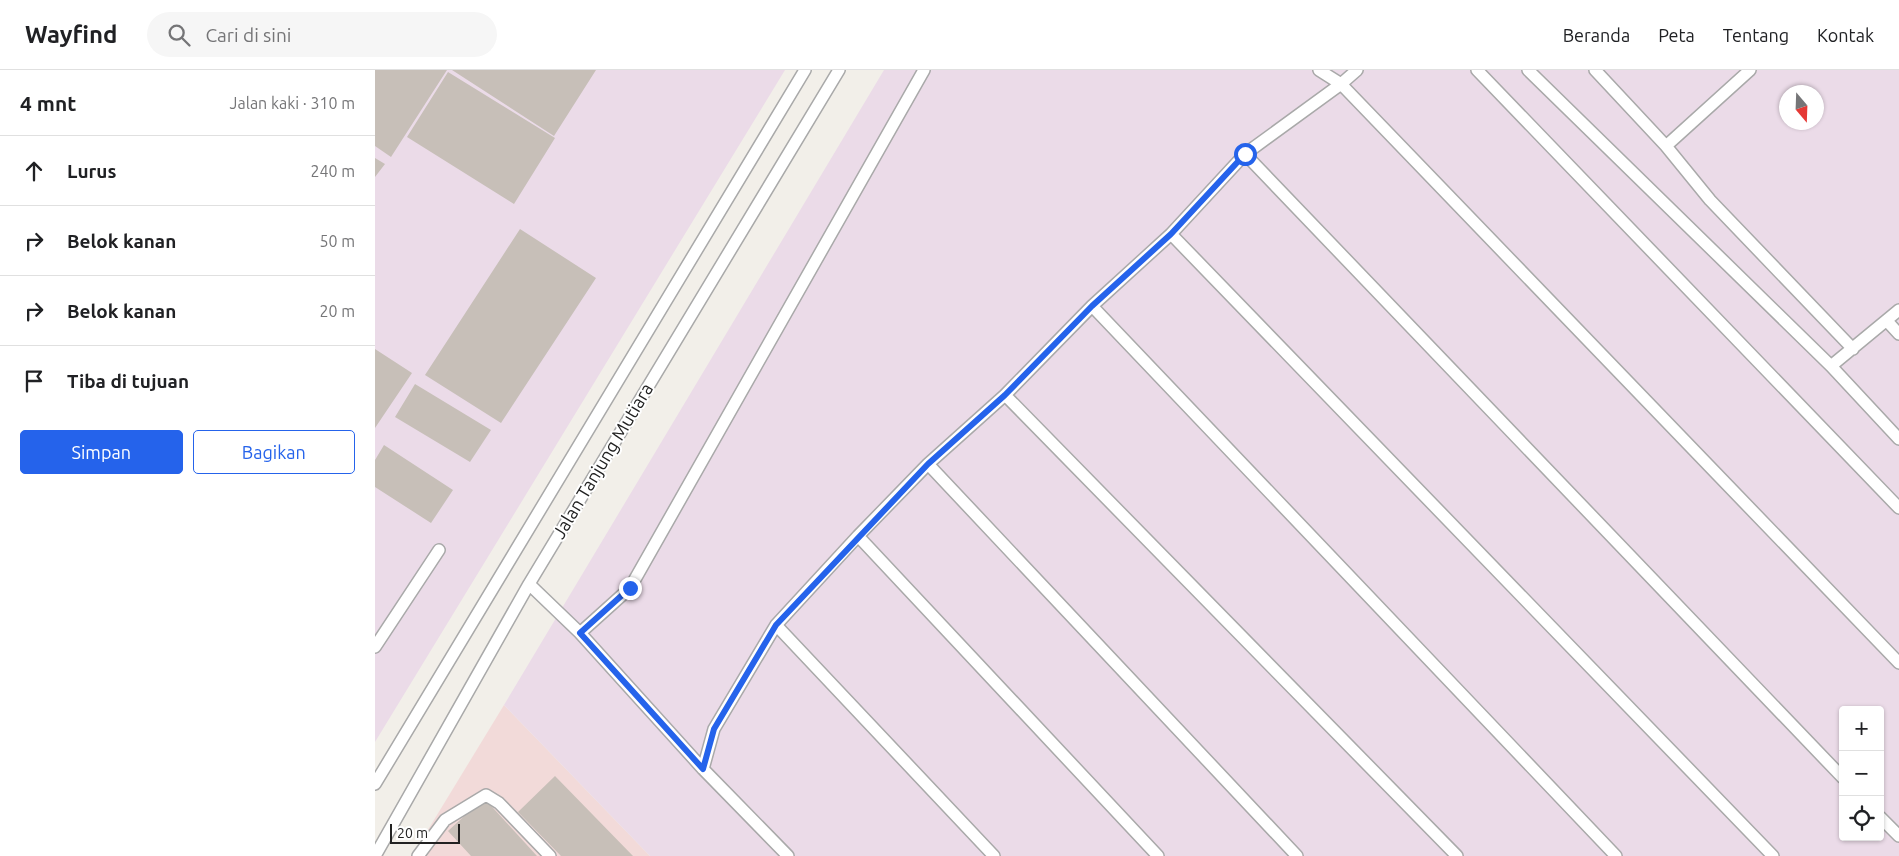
<!DOCTYPE html>
<html lang="id">
<head>
<meta charset="utf-8">
<style>
	:root { --surface:#fff; --page:#f6f6f6; --text:#202124; --muted:#757577; --line:#e0e0e0; --accent:#2563eb }
	body { margin:0; font-family:Ubuntu,sans-serif; background:var(--page); color:var(--text) }
	.controls { position:absolute; right:15px; bottom:15px; display:grid; overflow:hidden; border-radius:5px; box-shadow:0 1px 4px #0004 }
	.controls button { width:45px; height:45px; display:grid; place-items:center; padding:0; border:0; border-bottom:1px solid var(--line); background:var(--surface); color:var(--text); font:25px sans-serif }
	.compass { position:absolute; left:1404px; top:15px; width:45px; height:45px; border-radius:50%; background:var(--surface); box-shadow:0 1px 4px #0004; rotate:161deg }
	.scale { position:absolute; left:15px; bottom:12px; width:70px; box-sizing:border-box; padding-left:5px; border:2px solid #222; border-top:0; font-size:14px; line-height:18px; white-space:nowrap; color:#222; -webkit-text-stroke:4px #fff; paint-order:stroke }
	.stop { position:absolute; width:15px; height:15px; margin:-11px; border:4px solid #2563eb; border-radius:50%; background:#fff }
	.stop.end { background:#2563eb; border-color:#fff; box-shadow:0 1px 5px #0008 }
	.list { margin:0; padding:0; list-style:none }
	h2 { display:flex; justify-content:space-between; align-items:center; height:65px; margin:0; padding:0 20px; font-size:21px }
	h2 small { font-size:16px; font-weight:400; color:var(--muted) }
	.list li { display:grid; grid-template-columns:32px 1fr auto; gap:15px; align-items:center; box-sizing:border-box; height:70px; padding:0 20px; border-top:1px solid var(--line) }
	.list b { display:block; font-size:19px; white-space:nowrap }
	.list em { font-size:16px; font-style:normal; color:var(--muted) }
	.actions { display:flex; gap:10px; padding:15px 20px }
	.actions a { flex:1; padding:11px 0; border:1px solid var(--accent); border-radius:5px; text-align:center; font-size:18px; color:var(--accent) }
	.actions .main { background:var(--accent); color:#fff }
	.icon { flex:none; width:28px; height:28px; fill:none; stroke:currentColor; stroke-width:2; stroke-linecap:round; stroke-linejoin:round }
	.map { position:relative; flex:none; width:1524px; height:786px; overflow:hidden }
	header { display:flex; align-items:center; gap:30px; box-sizing:border-box; height:70px; padding:0 25px; background:var(--surface); border-bottom:1px solid var(--line) }
	header strong { font-size:24px }
	nav { display:flex; gap:28px; margin-inline-start:auto; font-size:18px }
	.search { width:350px; height:45px; background:var(--page); display:flex; align-items:center; gap:12px; box-sizing:border-box; padding:0 18px; border-radius:28px; color:var(--muted); font-size:19px }
	main { display:flex }
	aside { flex:1; background:var(--surface) }
	.map>svg:first-child { display:block }
	.commercial { fill:#f2dad9 }
	.industrial { fill:#ebdbe8; fill-rule:evenodd }
	.building { fill:#c7bfb8 }
	.lines { fill:none; stroke-linecap:round; stroke-linejoin:round }
	.lane-casing { stroke:#a9a9a9; stroke-width:14 }
	.lane { stroke:#fff; stroke-width:11 }
	.route { stroke:#2563eb; stroke-width:6 }
	.labels { text-anchor:middle; stroke-width:4; stroke-linejoin:round; paint-order:stroke }
	.street-label { font-size:18px; fill:#222; stroke:#fff }
</style>
</head>
<body>
<header>
<strong>Wayfind</strong>
<div class="search"><svg class="icon" aria-label="search" viewBox="0 0 24 24"><circle cx="10" cy="10" r="6"/><path d="M15 15l6 6"/></svg>Cari di sini</div>
<nav><a>Beranda</a><a>Peta</a><a>Tentang</a><a>Kontak</a></nav>
</header>
<main>
<aside>
<h2>4 mnt<small>Jalan kaki · 310 m</small></h2>
<ul class="list">
<li><svg class="icon" aria-label="ahead" viewBox="0 0 24 24"><path d="M12 20V5M6 11l6-6 6 6"/></svg><div><b>Lurus</b></div><em>240 m</em></li>
<li><svg class="icon" aria-label="right" viewBox="0 0 24 24"><path d="M7 20v-9h11M14 6l5 5-5 5"/></svg><div><b>Belok kanan</b></div><em>50 m</em></li>
<li><svg class="icon" aria-label="right" viewBox="0 0 24 24"><path d="M7 20v-9h11M14 6l5 5-5 5"/></svg><div><b>Belok kanan</b></div><em>20 m</em></li>
<li><svg class="icon" aria-label="arrive" viewBox="0 0 24 24"><path d="M6 21V4h12l-3 4 3 4H6"/></svg><div><b>Tiba di tujuan</b></div></li>
</ul>
<div class="actions"><a class="main">Simpan</a><a>Bagikan</a></div>
</aside>
<div class="map">
<svg width="1524" height="786" viewBox="0 0 1524 786">
	<rect width="100%" height="100%" fill="#f2efe9"/>
	<path class="commercial" d="M 129,635 L 275,786 L 37,786 Z"/>
	<path class="industrial" d="M 0,0 L 410,0 L 0,672 Z
		M 509,0 L 1524,0 L 1524,786 L 275,786 L 129,635 ZM 1412,22 L 1442,22 L 1442,52 L 1412,52 ZM 1468,640 L 1505,640 L 1505,767 L 1468,767 Z"/>
	<path class="building" d="M 0,0 L 72,0 L 16,87 L 0,76 Z
		M 77,0 L 221,0 L 179,66 Z
		M 73,2 L 180,68 L 139,134 L 32,67 Z
		M 0,88 L 10,94 L 0,107 Z
		M 145,159 L 221,208 L 126,353 L 50,305 Z
		M 0,279 L 37,303 L 0,358 Z
		M 40,314 L 116,360 L 95,392 L 20,347 Z
		M 9,375 L 78,420 L 56,453 L 0,417 L 0,390 Z
		M 180,706 L 258,786 L 186,786 L 143,742 Z
		M 109,728 L 162,786 L 96,786 L 73,761 Z"/>
	<g class="lines">
		<defs>
			<path id="lane" d="M 944,0 L 966,14 L 1524,593
				M 1102,0 L 1524,438
				M 1153,0 L 1456,296 L 1524,369
				M 1220,0 L 1291,76 L 1335,130 L 1478,279
				M 1291,76 L 1375,0
				M 870,84 L 1468,708
				M 796,164 L 1398,786
				M 717,236 L 1241,786
				M 1512,251 L 1524,264
				M 1456,296 L 1524,240
				M 630,325 L 1082,786
				M 553,394 L 922,786
				M 483,466 L 783,786
				M 154,514 L 205,563 L 255,518 L 549,0
				M 401,555 L 619,786
				M 205,563 L 328,699
				M 0,577 L 64,480
				M 0,714 L 430,0
				M 1505,747 L 1524,766
				M 0,786 L 154,514 L 464,0
				M 43,786 L 70,750 L 111,725 L 124,733 L 175,786
				M 413,786 L 328,699 L 339,659 L 401,555 L 483,466 L 553,394 L 630,325 L 717,236 L 796,164 L 870,84 L 966,14 L 982,0"/>
		</defs>
		<use href="#lane" class="lane-casing"/>
		<use href="#lane" class="lane"/>
	</g>
	<g class="lines">
		<path class="route" d="M 255,518 L 205,563 L 328,699 L 339,659 L 401,555 L 553,394 L 630,325 L 717,236 L 796,164 L 870,84"/>
	</g>
	<g class="labels">
		<g class="street-label">
			<text transform="translate(228 391) rotate(-59)" y="6">Jalan Tanjung Mutiara</text>
		</g>
	</g>
</svg>
<div class="controls">
<button>+</button>
<button>−</button>
<button><svg class="icon" aria-label="locate" viewBox="0 0 24 24"><circle cx="12" cy="12" r="6"/><path d="M12 2v4M12 18v4M2 12h4M18 12h4"/></svg></button>
</div>
<svg class="compass" viewBox="-18 -18 36 36"><path d="M0-13l5 13h-10z" fill="#e53935"/><path d="M0 13l5-13h-10z" fill="#757577"/></svg>
<div class="scale">20 m</div>
<div class="stop" style="left:870px;top:84px"></div>
<div class="stop end" style="left:255px;top:518px"></div>
</div>
</main>
</body>
</html>
